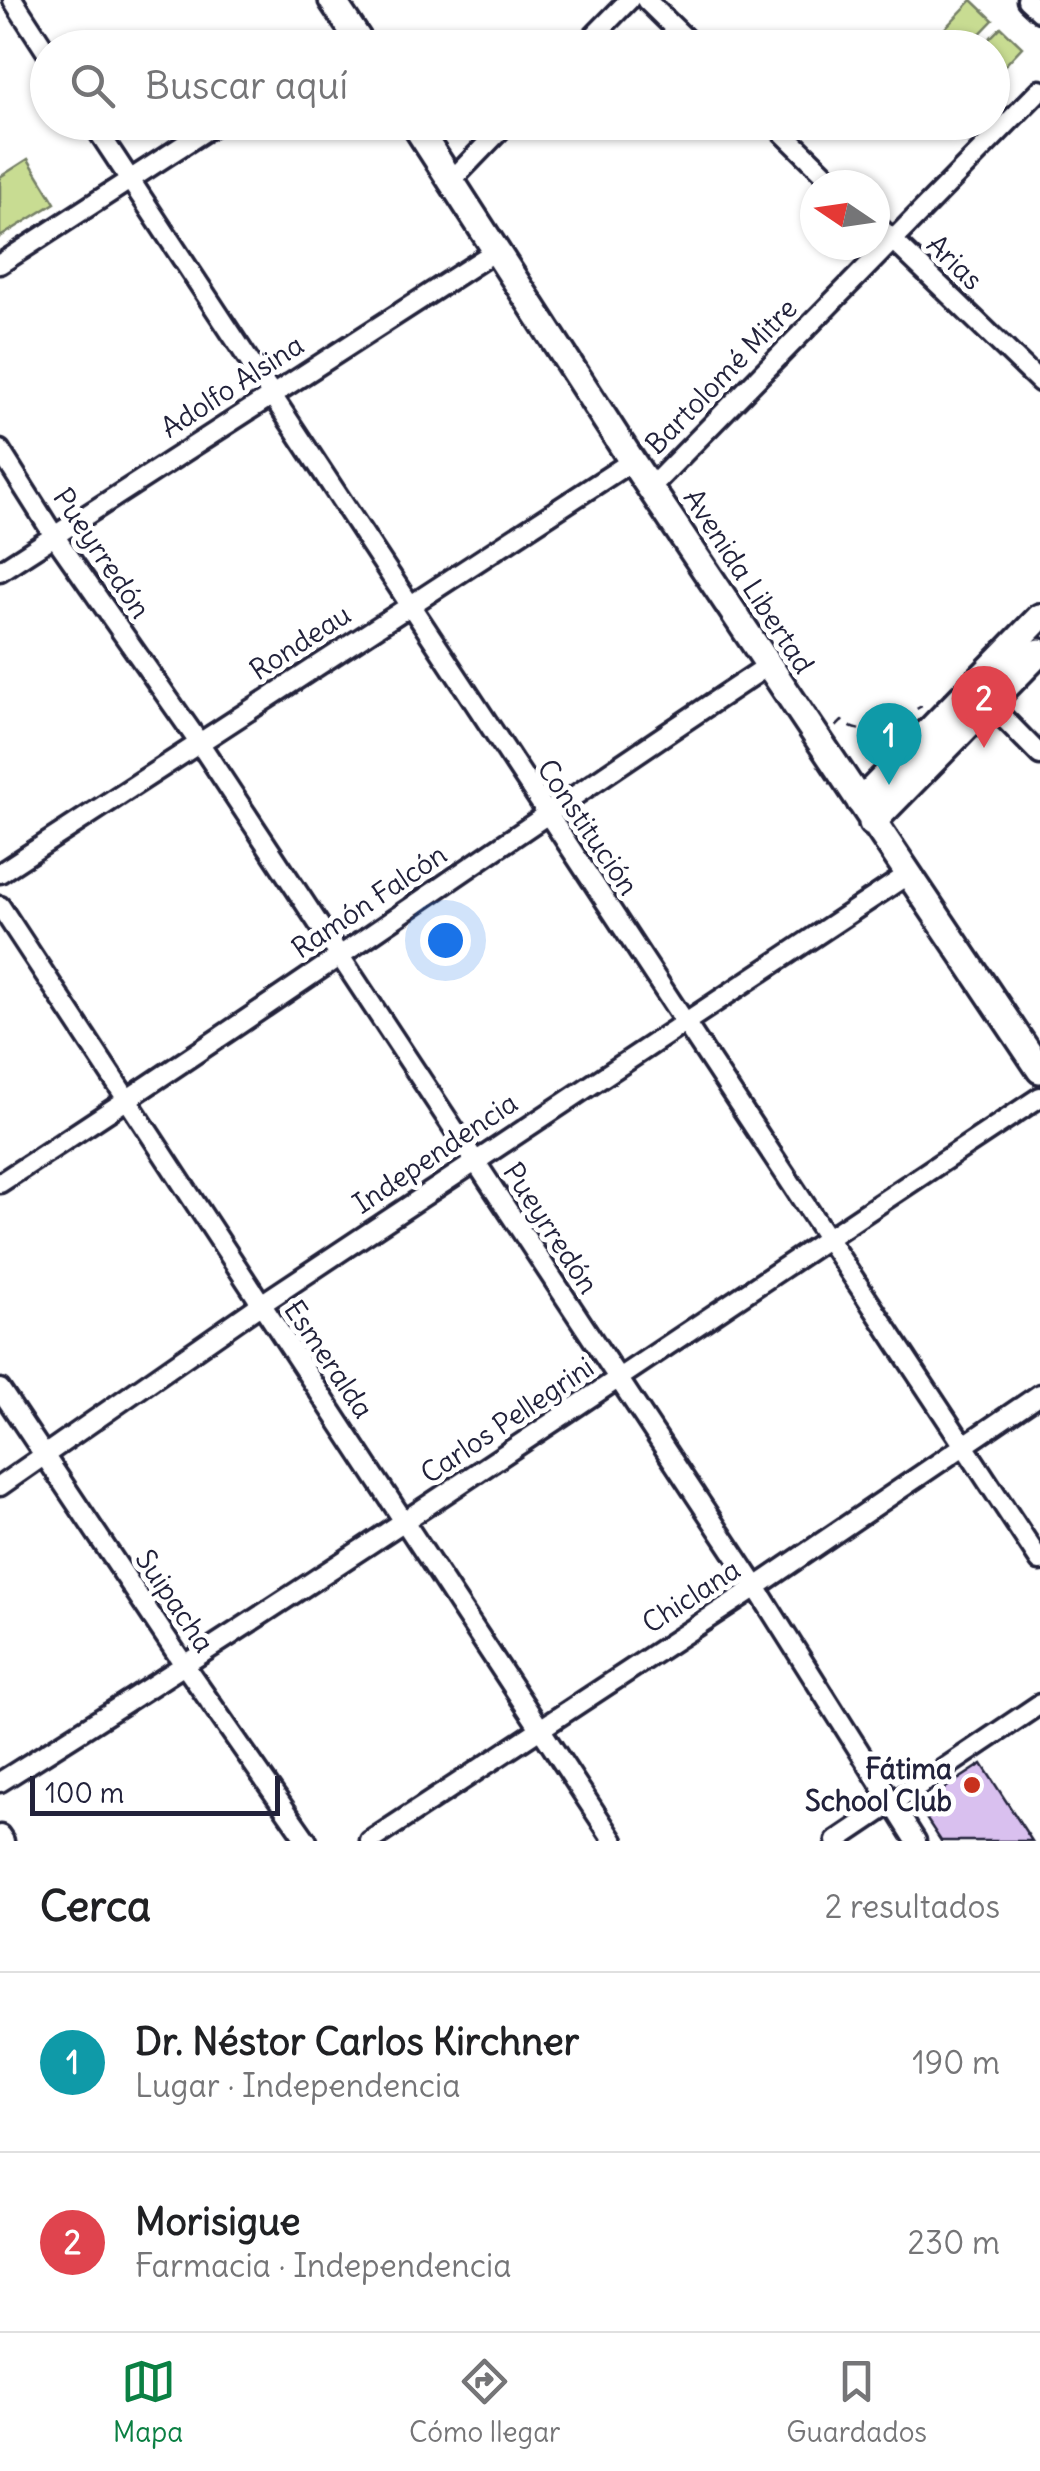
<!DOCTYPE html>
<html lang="es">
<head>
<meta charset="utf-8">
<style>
	:root { --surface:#fff; --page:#f2f2f2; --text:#202124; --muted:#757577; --line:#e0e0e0; --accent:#0b8043 }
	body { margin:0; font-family:Delius,sans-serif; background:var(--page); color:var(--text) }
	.compass { position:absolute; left:800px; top:170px; width:90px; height:90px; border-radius:50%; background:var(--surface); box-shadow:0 2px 8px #0004; rotate:283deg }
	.scale { position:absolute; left:30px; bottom:25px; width:250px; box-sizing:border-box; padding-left:10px; border:5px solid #22223b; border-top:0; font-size:28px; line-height:35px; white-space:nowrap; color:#22223b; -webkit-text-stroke:8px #fff; paint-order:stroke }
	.you { position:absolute; left:445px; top:940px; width:35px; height:35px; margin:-25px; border:8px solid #fff; border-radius:50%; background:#1a73e8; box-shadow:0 0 0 15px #1a73e833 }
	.badge { display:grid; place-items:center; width:65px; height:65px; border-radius:50%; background:var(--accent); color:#fff; font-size:32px; font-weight:700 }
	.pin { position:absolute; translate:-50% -82px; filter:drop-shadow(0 2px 5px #0008) }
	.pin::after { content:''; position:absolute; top:52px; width:35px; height:30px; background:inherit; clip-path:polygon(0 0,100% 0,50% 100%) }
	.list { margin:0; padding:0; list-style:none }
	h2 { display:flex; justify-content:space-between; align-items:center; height:130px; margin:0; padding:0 40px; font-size:42px }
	h2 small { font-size:32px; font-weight:400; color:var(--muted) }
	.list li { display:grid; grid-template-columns:65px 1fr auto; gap:30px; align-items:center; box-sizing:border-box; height:180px; padding:0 40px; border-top:2px solid var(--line) }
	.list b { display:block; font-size:38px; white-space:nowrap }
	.list p { margin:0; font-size:32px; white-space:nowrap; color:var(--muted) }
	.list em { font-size:32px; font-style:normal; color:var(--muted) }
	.icon { flex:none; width:55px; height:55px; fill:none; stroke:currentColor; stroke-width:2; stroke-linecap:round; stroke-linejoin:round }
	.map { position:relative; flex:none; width:1040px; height:1841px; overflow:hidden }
	.search { position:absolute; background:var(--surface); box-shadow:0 2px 8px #0004; left:30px; right:30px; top:30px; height:110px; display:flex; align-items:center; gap:25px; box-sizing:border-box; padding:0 35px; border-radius:55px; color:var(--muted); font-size:38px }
	.sheet { height:490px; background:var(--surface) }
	nav { display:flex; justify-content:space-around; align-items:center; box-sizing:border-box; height:140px; border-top:2px solid var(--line); background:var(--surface); font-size:28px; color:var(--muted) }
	nav a { display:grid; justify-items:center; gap:5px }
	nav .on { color:var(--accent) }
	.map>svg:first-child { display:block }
	.grass { fill:#c8dc92; stroke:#757f66; stroke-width:2.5 }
	.building { fill:#d9c0ef; stroke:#22223b; stroke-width:2.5 }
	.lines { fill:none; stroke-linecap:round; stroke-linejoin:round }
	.street-casing { stroke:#22223b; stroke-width:25 }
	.secondary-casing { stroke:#22223b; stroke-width:32 }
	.path { stroke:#22223b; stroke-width:2.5; stroke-dasharray:10 8; stroke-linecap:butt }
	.street { stroke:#fff; stroke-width:18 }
	.secondary { stroke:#fff; stroke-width:25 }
	.poi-dot { fill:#c8321e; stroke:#fff; stroke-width:4 }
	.labels { text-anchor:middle; stroke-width:10; stroke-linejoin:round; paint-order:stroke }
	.street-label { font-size:28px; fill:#22223b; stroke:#fff }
	.poi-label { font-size:28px; font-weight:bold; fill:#22223b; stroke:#fff; text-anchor:end }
</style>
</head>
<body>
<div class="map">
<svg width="1040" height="1841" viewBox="0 0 1040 1841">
	<rect width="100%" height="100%" fill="#fff"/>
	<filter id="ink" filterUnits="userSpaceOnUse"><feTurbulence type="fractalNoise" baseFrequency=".01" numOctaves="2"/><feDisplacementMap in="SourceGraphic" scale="20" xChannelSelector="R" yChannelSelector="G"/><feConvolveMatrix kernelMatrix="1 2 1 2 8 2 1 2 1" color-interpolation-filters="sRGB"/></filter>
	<g filter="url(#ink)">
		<path class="grass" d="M 972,0 L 993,20 L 967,47 L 927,47 Z
			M 1001,27 L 1022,47 L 993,78 L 992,48 L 981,47 Z
			M 28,159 L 55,203 L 0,237 L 0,177 Z"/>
		<path class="building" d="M 982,1764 L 1032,1841 L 941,1841 L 918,1806 Z"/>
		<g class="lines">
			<defs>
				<path id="street" d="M 13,0 L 48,54
					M 646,0 L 695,48
					M 1027,0 L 1040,12
					M 582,48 L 629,0
					M 92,122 L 1040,1561
					M 772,122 L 836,185
					M 451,181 L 508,122
					M 875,223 L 1040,382
					M 0,264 L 219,122
					M 0,450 L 53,534 L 198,741 L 756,1587 L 916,1841
					M 651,487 L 1040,90
					M 0,571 L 497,250
					M 983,697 L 1040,755
					M 0,873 L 632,461
					M 0,906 L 614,1841
					M 0,1183 C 259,1015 511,836 769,665
					M 0,1389 L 185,1666 L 307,1841
					M 0,1486 L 260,1305 L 907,875
					M 0,1782 C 352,1562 693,1326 1040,1097
					M 0,1835 L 4,1841
					M 370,1841 L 756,1587 L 1040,1394
					M 836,1841 L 1040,1704"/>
				<path id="secondary" d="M 332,0 L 364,48
					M 413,122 L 632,461 L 1040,1070
					M 860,802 L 1040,617
					M 872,823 L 1040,652"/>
			</defs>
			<use href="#street" class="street-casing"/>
			<use href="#secondary" class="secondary-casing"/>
			<path class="path" d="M 836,727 L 842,721 C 864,743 898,719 922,706"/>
			<use href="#street" class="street"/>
			<use href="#secondary" class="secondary"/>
		</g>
	</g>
	<circle class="poi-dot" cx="972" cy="1785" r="10"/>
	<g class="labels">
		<g class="street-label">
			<text transform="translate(955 262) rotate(44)" y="10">Arias</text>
			<text transform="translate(721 376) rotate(-46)" y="10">Bartolomé Mitre</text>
			<text transform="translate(232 386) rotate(-33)" y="10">Adolfo Alsina</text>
			<text transform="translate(102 553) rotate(56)" y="10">Pueyrredón</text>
			<text transform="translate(749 581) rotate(57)" y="10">Avenida Libertad</text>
			<text transform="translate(300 642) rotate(-33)" y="10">Rondeau</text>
			<text transform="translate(588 827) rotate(56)" y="10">Constitución</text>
			<text transform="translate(369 901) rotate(-34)" y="10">Ramón Falcón</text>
			<text transform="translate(435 1153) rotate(-34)" y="10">Independencia</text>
			<text transform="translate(551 1228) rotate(57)" y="10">Pueyrredón</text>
			<text transform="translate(329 1359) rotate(56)" y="10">Esmeralda</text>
			<text transform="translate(507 1420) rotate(-34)" y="10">Carlos Pellegrini</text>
			<text transform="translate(691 1596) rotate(-33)" y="10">Chiclana</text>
			<text transform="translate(175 1601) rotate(56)" y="10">Suipacha</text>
		</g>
		<g class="poi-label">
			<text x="952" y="1779">Fátima<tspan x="952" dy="32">School Club</tspan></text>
		</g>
	</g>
</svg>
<svg class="compass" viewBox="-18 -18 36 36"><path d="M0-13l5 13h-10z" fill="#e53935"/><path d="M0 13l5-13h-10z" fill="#757577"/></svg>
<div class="scale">100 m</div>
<div class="you"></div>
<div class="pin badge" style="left:889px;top:785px;background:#0f9aa8">1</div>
<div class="pin badge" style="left:984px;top:748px;background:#e0444e">2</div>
<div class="search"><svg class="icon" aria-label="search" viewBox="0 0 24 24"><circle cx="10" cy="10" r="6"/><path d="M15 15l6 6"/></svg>Buscar aquí</div>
</div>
<section class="sheet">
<h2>Cerca<small>2 resultados</small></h2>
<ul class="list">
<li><span class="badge" style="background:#0f9aa8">1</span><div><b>Dr. Néstor Carlos Kirchner</b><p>Lugar · Independencia</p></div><em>190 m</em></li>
<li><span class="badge" style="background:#e0444e">2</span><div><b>Morisigue</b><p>Farmacia · Independencia</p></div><em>230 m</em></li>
</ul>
</section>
<nav>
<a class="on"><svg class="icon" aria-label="map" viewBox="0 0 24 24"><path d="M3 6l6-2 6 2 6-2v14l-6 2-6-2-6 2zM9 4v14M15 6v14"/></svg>Mapa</a>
<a><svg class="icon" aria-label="directions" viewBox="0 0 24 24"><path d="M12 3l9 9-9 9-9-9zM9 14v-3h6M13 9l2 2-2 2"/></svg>Cómo llegar</a>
<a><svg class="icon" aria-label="saved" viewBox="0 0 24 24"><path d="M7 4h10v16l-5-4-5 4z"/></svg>Guardados</a>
</nav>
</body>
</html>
